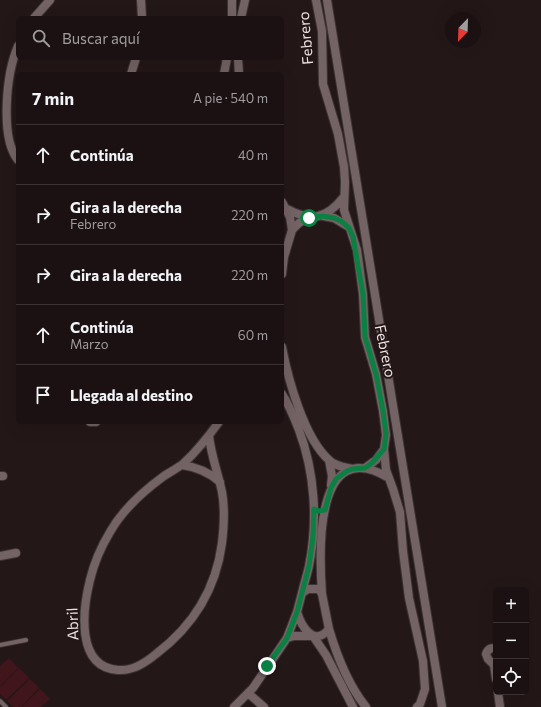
<!DOCTYPE html>
<html lang="es">
<head>
<meta charset="utf-8">
<style>
	:root { --surface:#1b1112; --page:#241a1b; --text:#f1f3f6; --muted:#a09d9f; --line:#393132 }
	body { margin:0; font-family:Commissioner,sans-serif; background:var(--page); color:var(--text) }
	.controls { position:absolute; right:12px; bottom:12px; display:grid; overflow:hidden; border-radius:6px; box-shadow:0 4px 16px #0002 }
	.controls button { width:36px; height:36px; display:grid; place-items:center; padding:0; border:0; border-bottom:1px solid var(--line); background:var(--surface); color:var(--text); font:20px sans-serif }
	.compass { position:absolute; left:445px; top:12px; width:36px; height:36px; border-radius:50%; background:var(--surface); box-shadow:0 4px 16px #0002; rotate:203deg }
	.stop { position:absolute; width:12px; height:12px; margin:-9px; border:3px solid #0b8043; border-radius:50%; background:#fff }
	.stop.end { background:#0b8043; border-color:#fff; box-shadow:0 1px 4px #0008 }
	.list { margin:0; padding:0; list-style:none }
	h2 { display:flex; justify-content:space-between; align-items:center; height:52px; margin:0; padding:0 16px; font-size:17px }
	h2 small { font-size:13px; font-weight:400; color:var(--muted) }
	.list li { display:grid; grid-template-columns:26px 1fr auto; gap:12px; align-items:center; box-sizing:border-box; height:60px; padding:0 16px; border-top:1px solid var(--line) }
	.list b { display:block; font-size:15px; white-space:nowrap }
	.list p { margin:0; font-size:13px; white-space:nowrap; color:var(--muted) }
	.list em { font-size:13px; font-style:normal; color:var(--muted) }
	.icon { flex:none; width:22px; height:22px; fill:none; stroke:currentColor; stroke-width:2; stroke-linecap:round; stroke-linejoin:round }
	.map { position:relative; flex:none; width:541px; height:707px; overflow:hidden }
	.search { position:absolute; background:var(--surface); box-shadow:0 4px 16px #0002; left:16px; top:16px; width:268px; height:44px; display:flex; align-items:center; gap:10px; box-sizing:border-box; padding:0 14px; border-radius:6px; color:var(--muted); font-size:15px }
	.panel { position:absolute; background:var(--surface); box-shadow:0 4px 16px #0002; left:16px; top:72px; width:268px; height:352px; border-radius:6px }
	.map>svg:first-child { display:block }
	.green { fill:#40151b }
	.lines { fill:none; stroke-linecap:round; stroke-linejoin:round }
	.service-casing { stroke:#3e3435; stroke-width:5.5 }
	.minor-casing { stroke:#3e3435; stroke-width:10 }
	.service { stroke:#746364; stroke-width:4 }
	.minor { stroke:#746364; stroke-width:8 }
	.route { stroke:#0b8043; stroke-width:5 }
	.labels { text-anchor:middle; stroke-width:4; stroke-linejoin:round; paint-order:stroke }
	.street-label { font-size:15px; fill:#ece2e2; stroke:#241718 }
</style>
</head>
<body>
<div class="map">
<svg width="541" height="707" viewBox="0 0 541 707">
	<rect width="100%" height="100%" fill="#241718"/>
	<path class="green" d="M 9,658 L 18,668 L 0,686 L 0,666 Z
		M 19,668 L 29,678 L 6,700 L 0,694 L 0,687 Z
		M 30,679 L 39,688 L 21,707 L 13,707 L 7,701 Z
		M 40,689 L 50,699 L 41,707 L 22,707 Z"/>
	<g class="lines">
		<defs>
			<path id="service" d="M 0,645 L 26,640
				M 0,701 L 6,707"/>
			<path id="minor" d="M 141,0 L 142,18
				M 232,0 L 232,18
				M 316,0 L 322,31 L 323,84 L 338,134 L 344,167 L 345,182 L 344,210 L 357,250 L 363,294 L 365,337 L 376,374 L 383,411 L 386,435 L 384,449 L 386,470 L 393,489 L 400,512 L 403,551 L 409,598 L 423,661 L 425,689 L 420,704 L 417,707
				M 327,0 L 442,707
				M 34,18 L 50,0
				M 241,18 L 245,0
				M 18,46 C 6,74 0,138 18,160
				M 238,58 L 239,74
				M 131,74 L 136,58
				M 224,74 L 227,58
				M 282,202 L 290,217 L 292,230 L 284,257 L 282,274
				M 287,209 C 311,222 326,219 343,198
				M 323,216 L 334,218 L 349,227
				M 292,230 L 299,223 L 309,217
				M 282,347 C 288,379 304,438 329,460 C 335,466 344,467 352,469
				M 282,394 C 289,405 294,417 299,430 C 315,473 318,521 309,566 C 307,575 304,584 302,593
				M 90,422 L 96,422
				M 209,436 C 211,455 218,473 222,492 C 225,508 224,526 222,543 C 216,589 193,626 156,654 C 145,663 133,671 118,670 C 75,667 83,608 90,580 C 94,563 101,547 110,532 C 123,509 142,492 164,476 C 170,472 178,468 184,463 C 197,451 208,437 219,422
				M 329,460 L 332,476 L 331,485
				M 182,465 C 197,467 209,472 220,482
				M 365,468 L 376,460 L 384,449
				M 0,476 L 3,476
				M 0,556 L 16,553
				M 322,594 C 319,552 314,433 389,478
				M 329,629 C 337,656 348,685 366,707
				M 287,638 L 294,636 L 313,636 L 326,655 L 353,707
				M 496,649 C 491,647 488,649 486,654 L 488,659 L 494,665 L 496,662
				M 494,665 L 496,679
				M 498,692 L 500,707
				M 249,694 L 264,707
				M 234,707 L 253,688 L 287,638 L 297,612 L 302,593 L 308,589 L 319,589 L 322,594 L 329,629 C 313,648 301,625 297,612"/>
		</defs>
		<use href="#service" class="service-casing"/>
		<use href="#minor" class="minor-casing"/>
		<use href="#service" class="service"/>
		<use href="#minor" class="minor"/>
	</g>
	<g class="lines">
		<path class="route" d="M 267,666 L 287,638 L 297,612 L 309,566 L 313,537 L 314,509 L 318,511 L 325,510 L 331,488 L 336,479 L 347,471 L 352,469 L 365,468 L 372,463 L 384,449 L 386,434 L 383,411 L 376,374 L 365,337 L 363,294 L 353,237 L 349,228 L 341,221 L 334,218 L 323,216 L 309,218"/>
	</g>
	<g class="labels">
		<g class="street-label">
			<text transform="translate(306 38) rotate(-95)" y="5">Febrero</text>
			<text transform="translate(385 351) rotate(78)" y="5">Febrero</text>
			<text transform="translate(73 624) rotate(-92)" y="5">Abril</text>
		</g>
	</g>
</svg>
<div class="controls">
<button>+</button>
<button>−</button>
<button><svg class="icon" aria-label="locate" viewBox="0 0 24 24"><circle cx="12" cy="12" r="6"/><path d="M12 2v4M12 18v4M2 12h4M18 12h4"/></svg></button>
</div>
<svg class="compass" viewBox="-18 -18 36 36"><path d="M0-13l5 13h-10z" fill="#e53935"/><path d="M0 13l5-13h-10z" fill="#a09d9f"/></svg>
<div class="stop" style="left:309px;top:218px"></div>
<div class="stop end" style="left:267px;top:666px"></div>
<div class="search"><svg class="icon" aria-label="search" viewBox="0 0 24 24"><circle cx="10" cy="10" r="6"/><path d="M15 15l6 6"/></svg>Buscar aquí</div>
<section class="panel">
<h2>7 min<small>A pie · 540 m</small></h2>
<ul class="list">
<li><svg class="icon" aria-label="ahead" viewBox="0 0 24 24"><path d="M12 20V5M6 11l6-6 6 6"/></svg><div><b>Continúa</b></div><em>40 m</em></li>
<li><svg class="icon" aria-label="right" viewBox="0 0 24 24"><path d="M7 20v-9h11M14 6l5 5-5 5"/></svg><div><b>Gira a la derecha</b><p>Febrero</p></div><em>220 m</em></li>
<li><svg class="icon" aria-label="right" viewBox="0 0 24 24"><path d="M7 20v-9h11M14 6l5 5-5 5"/></svg><div><b>Gira a la derecha</b></div><em>220 m</em></li>
<li><svg class="icon" aria-label="ahead" viewBox="0 0 24 24"><path d="M12 20V5M6 11l6-6 6 6"/></svg><div><b>Continúa</b><p>Marzo</p></div><em>60 m</em></li>
<li><svg class="icon" aria-label="arrive" viewBox="0 0 24 24"><path d="M6 21V4h12l-3 4 3 4H6"/></svg><div><b>Llegada al destino</b></div></li>
</ul>
</section>
</div>
</body>
</html>
